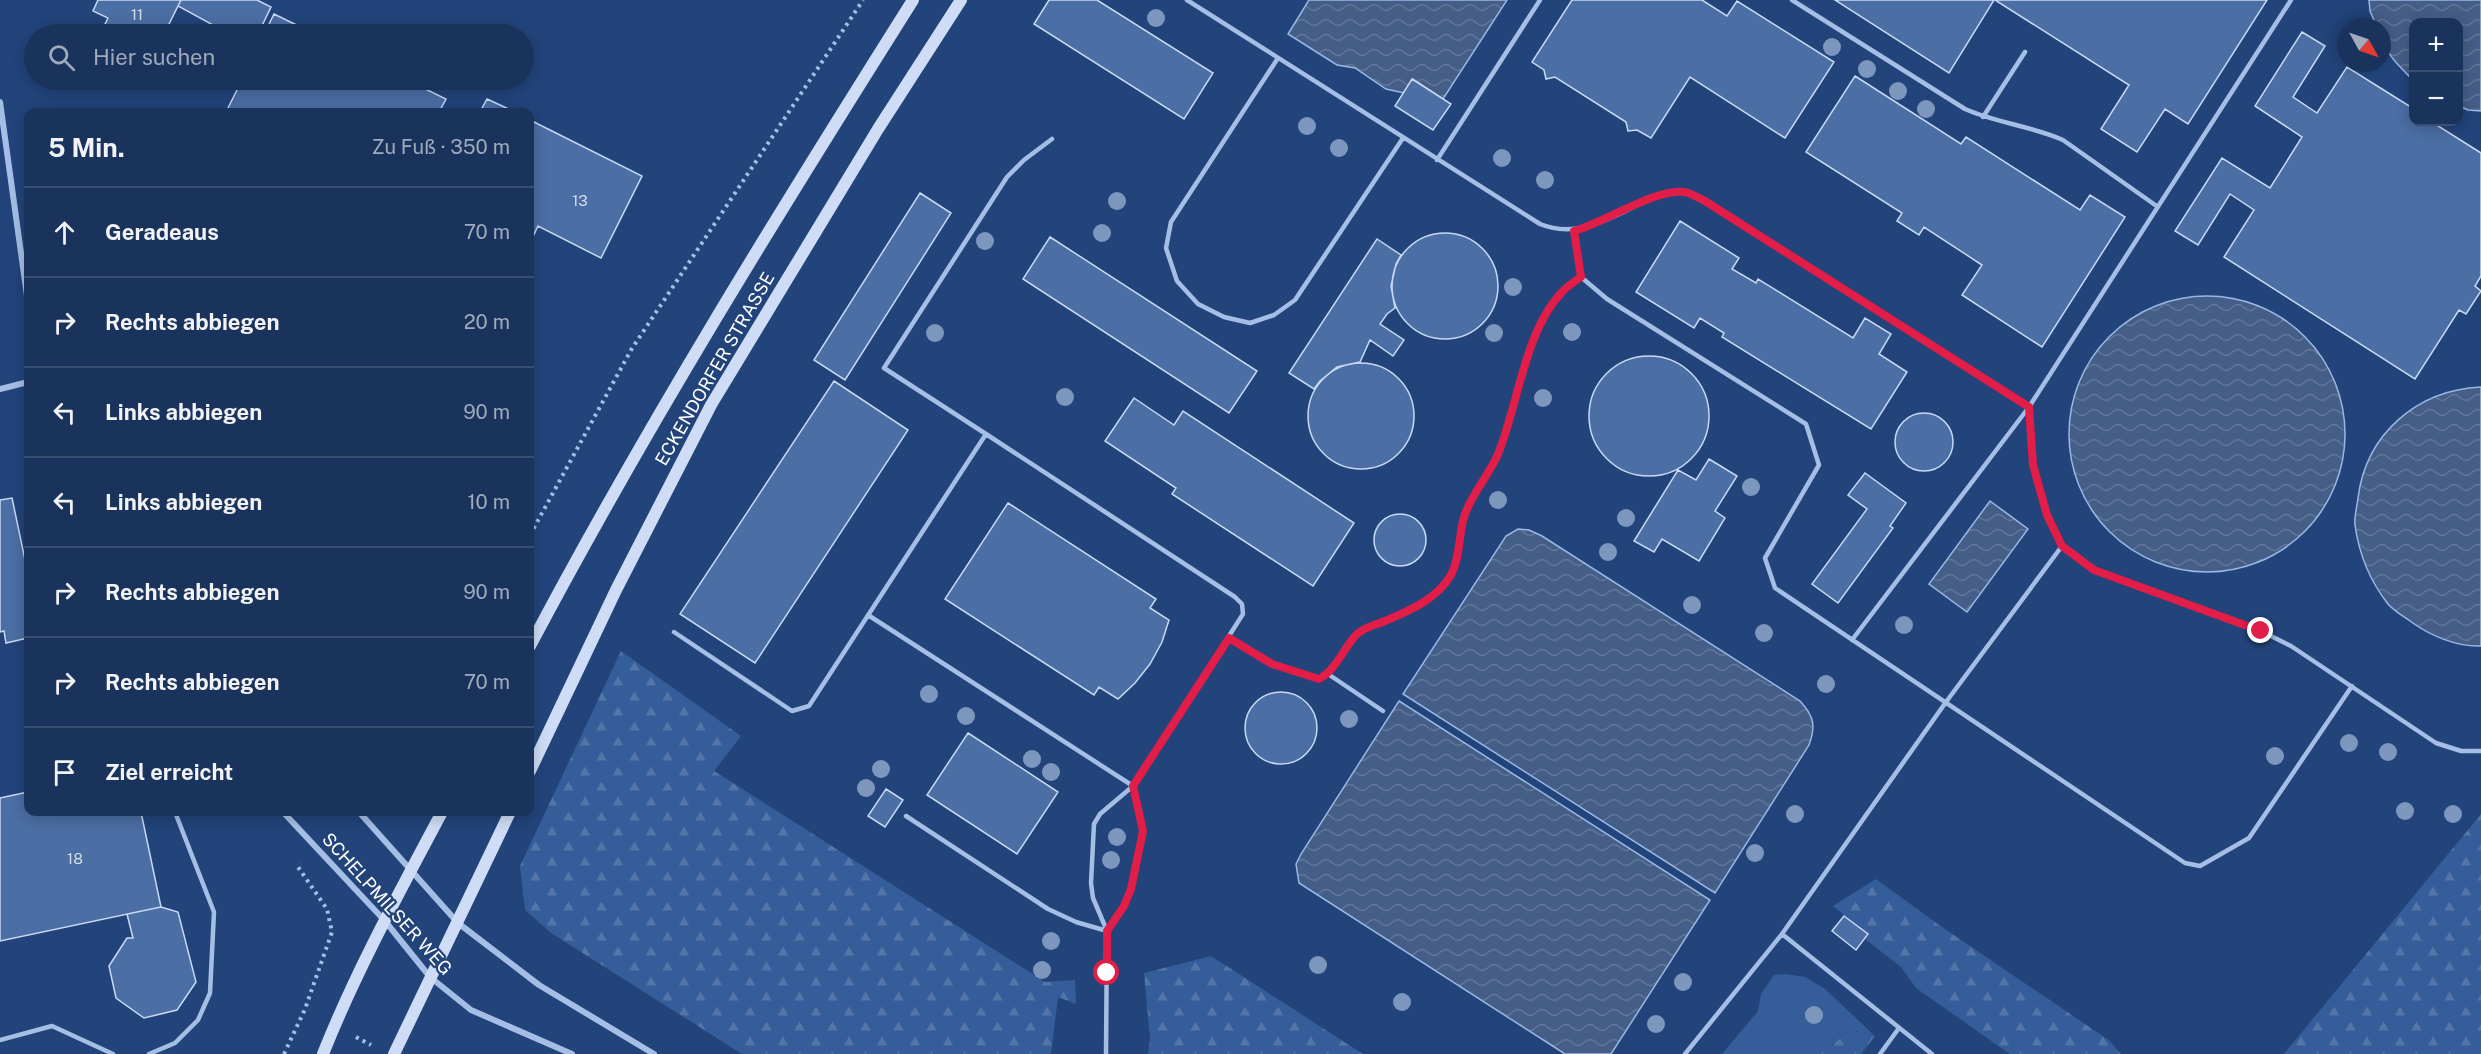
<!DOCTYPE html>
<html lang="de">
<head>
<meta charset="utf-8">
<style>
	:root { --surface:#1a335c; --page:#233b62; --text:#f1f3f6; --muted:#9faabb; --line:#384e72 }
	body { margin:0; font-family:"Public Sans",sans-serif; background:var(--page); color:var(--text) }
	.controls { position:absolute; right:18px; top:18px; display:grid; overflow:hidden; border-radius:12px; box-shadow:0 3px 15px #0003 }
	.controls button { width:54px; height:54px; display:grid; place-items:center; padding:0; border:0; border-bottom:2px solid var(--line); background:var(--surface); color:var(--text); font:30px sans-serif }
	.compass { position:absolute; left:2337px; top:18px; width:54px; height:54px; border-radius:50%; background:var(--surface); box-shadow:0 3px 15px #0003; rotate:130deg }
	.stop { position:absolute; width:18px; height:18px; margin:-14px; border:4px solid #e11d48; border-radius:50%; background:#fff }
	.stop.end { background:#e11d48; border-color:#fff; box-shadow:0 2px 6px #0008 }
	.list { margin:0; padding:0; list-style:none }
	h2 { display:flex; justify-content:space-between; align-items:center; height:78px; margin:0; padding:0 24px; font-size:26px }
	h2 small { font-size:20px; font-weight:400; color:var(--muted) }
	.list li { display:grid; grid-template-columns:39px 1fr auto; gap:18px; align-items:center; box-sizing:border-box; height:90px; padding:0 24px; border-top:2px solid var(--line) }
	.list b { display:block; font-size:22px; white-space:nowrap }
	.list em { font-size:20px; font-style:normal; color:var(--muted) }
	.icon { flex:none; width:33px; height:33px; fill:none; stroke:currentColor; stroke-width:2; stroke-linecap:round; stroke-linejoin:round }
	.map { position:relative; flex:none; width:2481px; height:1054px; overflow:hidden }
	.search { position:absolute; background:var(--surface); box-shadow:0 3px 15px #0003; left:24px; top:24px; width:510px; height:66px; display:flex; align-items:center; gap:15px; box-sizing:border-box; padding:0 21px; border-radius:33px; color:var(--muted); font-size:22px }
	.panel { position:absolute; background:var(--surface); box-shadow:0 3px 15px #0003; left:24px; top:108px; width:510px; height:708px; border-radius:12px }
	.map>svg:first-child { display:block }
	.green { fill:#355d99 }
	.forest { fill:url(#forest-firs) }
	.water { fill:url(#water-waves); stroke:#99b8e6; stroke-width:1.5 }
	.building { fill:#4b6ea4; stroke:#c8d9f4; stroke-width:1.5 }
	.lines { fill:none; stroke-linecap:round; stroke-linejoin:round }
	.path { stroke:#a5bee5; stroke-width:4; stroke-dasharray:3 4.5; stroke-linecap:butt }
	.service { stroke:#a5bee5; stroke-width:4.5 }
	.minor { stroke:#a5bee5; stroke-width:6 }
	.secondary { stroke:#ceddf5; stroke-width:12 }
	.tree { fill:#7d96be }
	.route { stroke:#e11d48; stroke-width:8 }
	.labels { text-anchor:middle; stroke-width:4.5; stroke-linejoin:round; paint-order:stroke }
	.number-label { font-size:15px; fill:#d2dbe8 }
	.street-label { font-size:18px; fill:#fff; stroke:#22447b }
</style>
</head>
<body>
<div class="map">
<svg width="2481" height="1054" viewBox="0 0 2481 1054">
	<defs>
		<pattern id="forest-firs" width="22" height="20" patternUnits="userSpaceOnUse" patternTransform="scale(1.5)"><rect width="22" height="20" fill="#355d99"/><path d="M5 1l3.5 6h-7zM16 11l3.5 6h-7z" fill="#5375a8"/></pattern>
		<pattern id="water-waves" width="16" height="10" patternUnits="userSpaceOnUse" patternTransform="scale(1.5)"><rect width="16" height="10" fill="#455e87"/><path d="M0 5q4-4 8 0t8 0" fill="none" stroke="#617699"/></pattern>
	</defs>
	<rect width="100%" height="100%" fill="#22447b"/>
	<path class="green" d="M 1786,974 L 1805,977 L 1824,988 L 1875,1036 L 1851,1030 L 1820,1054 L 1722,1054 L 1758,1011 L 1761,994 L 1774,975 Z"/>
	<path class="forest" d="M 621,651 L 741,736 L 714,771 L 1045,982 L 1075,980 L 1076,1004 L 1058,997 L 1051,1054 L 742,1054 L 551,933 L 525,910 L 520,866 Z
		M 2481,814 L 2481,1054 L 2284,1054 Z
		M 1876,879 L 1939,925 L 2110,1041 L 2121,1054 L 2010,1054 L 1916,988 L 1901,967 L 1865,939 L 1868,934 L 1833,906 Z
		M 1211,956 L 1363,1054 L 1148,1054 L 1150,1039 L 1144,973 Z
		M 1851,1030 L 1875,1036 L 1861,1054 L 1820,1054 Z"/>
	<path class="water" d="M 1309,0 L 1507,0 L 1443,99 L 1413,79 L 1404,93 L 1386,89 L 1355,68 L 1337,65 L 1288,34 Z
		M 2369,0 L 2481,0 L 2481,111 L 2468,110 L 2459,106 L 2458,22 L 2414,22 L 2413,80 C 2397,64 2382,52 2382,27 L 2377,27 L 2370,11 Z
		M2069 434a138 138 0 1 1 276 0a138 138 0 1 1-276 0Z
		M 2481,387 L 2481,646 C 2456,647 2429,635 2410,621 C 2403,616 2394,611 2388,604 C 2370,581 2359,554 2355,525 C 2354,517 2357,507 2358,498 C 2366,434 2417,390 2481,387 Z
		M 1990,501 L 2028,529 L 1967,612 L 1929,584 Z
		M 1518,529 L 1529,530 L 1542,536 L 1800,701 C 1814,716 1816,726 1809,745 L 1715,893 L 1403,694 L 1506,536 Z
		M 1399,701 L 1710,900 L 1611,1054 L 1565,1054 L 1299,883 L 1296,864 L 1301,854 Z"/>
	<path class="building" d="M 98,0 L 181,0 L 164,34 L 100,34 L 108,18 L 93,11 Z
		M 181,0 L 257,0 L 271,7 L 258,34 L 225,34 L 226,32 L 178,6 Z
		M 1049,0 L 1097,0 L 1213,73 L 1184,119 L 1034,24 Z
		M 1572,0 L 1702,0 L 1727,16 L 1737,1 L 1834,62 L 1785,138 L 1690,77 L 1651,138 L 1637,130 L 1628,131 L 1626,122 L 1555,77 L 1546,79 L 1544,70 L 1532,62 Z
		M 1835,0 L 1994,0 L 1949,73 Z
		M 1995,0 L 2267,0 L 2188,124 L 2165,109 L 2137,152 L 2101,129 L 2129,85 Z
		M 274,14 L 315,34 L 264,34 Z
		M 2302,32 L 2325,46 L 2293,97 L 2317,113 L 2347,67 L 2414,109 L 2414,122 L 2432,122 L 2481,153 L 2481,276 L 2475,286 L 2481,291 L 2466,314 L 2459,310 L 2415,379 L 2224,257 L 2254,210 L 2230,194 L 2198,245 L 2175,231 L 2222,158 L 2270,188 L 2302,137 L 2255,106 Z
		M 1855,76 L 1961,144 L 1966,137 L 2080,210 L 2090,195 L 2125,217 L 2042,347 L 1962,295 L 1982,265 L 1924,227 L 1919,235 L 1897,221 L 1902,213 L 1806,152 Z
		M 1412,79 L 1451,104 L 1433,130 L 1395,106 Z
		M 242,80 L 407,80 L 446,99 L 439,112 L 226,112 Z
		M 487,99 L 515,112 L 480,112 Z
		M 530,120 L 642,176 L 601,258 L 538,226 L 530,243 Z
		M 920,193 L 951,213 L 845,380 L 814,360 Z
		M 1680,221 L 1739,258 L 1732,269 L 1756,283 L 1758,279 L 1853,338 L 1865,318 L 1891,334 L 1879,354 L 1907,372 L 1871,429 L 1722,337 L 1724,333 L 1700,318 L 1694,328 L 1636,292 Z
		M1392 286a53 53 0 1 1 106 0a53 53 0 1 1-106 0Z
		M 1050,237 L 1257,371 L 1229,413 L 1023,279 Z
		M 1377,239 L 1401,255 L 1396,264 L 1391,286 L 1395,308 L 1387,314 L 1380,324 L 1404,340 L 1393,356 L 1370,340 L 1360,362 L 1337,367 L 1320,381 L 1314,389 L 1289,373 Z
		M1589 416a60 60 0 1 1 120 0a60 60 0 1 1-120 0Z
		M1308 416a53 53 0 1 1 106 0a53 53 0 1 1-106 0Z
		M 834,381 L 908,430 L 755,663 L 680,614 Z
		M 1134,398 L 1174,425 L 1183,411 L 1354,523 L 1313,586 L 1172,494 L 1176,488 L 1105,441 Z
		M1895 442a29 29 0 1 1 58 0a29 29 0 1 1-58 0Z
		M 1709,459 L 1737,476 L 1715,511 L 1725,518 L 1699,561 L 1662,539 L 1654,552 L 1634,541 L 1678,470 L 1696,480 Z
		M 1865,473 L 1906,503 L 1890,526 L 1893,528 L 1838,603 L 1812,584 L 1867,509 L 1848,495 Z
		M 12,498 L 28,574 L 28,638 L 6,643 L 4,631 L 0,632 L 0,500 Z
		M 1008,503 L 1156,599 L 1150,608 L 1169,620 L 1162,642 L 1150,664 L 1135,683 L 1118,699 L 1099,687 L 1094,695 L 945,599 Z
		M1374 540a26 26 0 1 1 52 0a26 26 0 1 1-52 0Z
		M1245 728a36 36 0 1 1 72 0a36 36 0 1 1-72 0Z
		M 968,733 L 1058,792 L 1017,854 L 927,795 Z
		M 886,789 L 903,800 L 885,827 L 868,816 Z
		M 28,792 L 28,812 L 141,812 L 161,907 L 0,941 L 0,798 Z
		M 161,907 L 178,912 L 196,982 L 177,1010 L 144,1018 L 116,998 L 109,966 L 127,938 L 133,938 L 127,914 Z
		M 1844,916 L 1868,934 L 1856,950 L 1832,931 Z"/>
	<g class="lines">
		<path class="path" d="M 530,535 L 631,350 L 863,0
			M 356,1037 L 371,1045
			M 284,1054 L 305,1009 L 332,932 L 327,909 L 298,867 L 301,864"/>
		<path class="service" d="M 1187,0 L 1540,224 C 1579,240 1613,216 1648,200 C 1659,195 1672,190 1684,192 C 1691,193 1699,198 1705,201 L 2029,407 L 2033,465 L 2047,515 L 2062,546 L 2094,570 L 2261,631 L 2291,646 L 2436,743 L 2461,751 L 2481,751
			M 1792,0 L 1965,109 C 1997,123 2031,126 2063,140 L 2158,207
			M 1278,58 L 1171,222 L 1166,248 L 1177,281 L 1198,304 L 1224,317 L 1250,323 L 1274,315 L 1295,300 L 1403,138
			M 1983,117 L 2025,52
			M 1437,160 L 1540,0
			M 1581,277 L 1607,299 L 1806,424 L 1819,465 L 1765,558 L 1775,588 L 2185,863 L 2200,866 L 2249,838 L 2352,686
			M 986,434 L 884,368 L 1007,177 L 1024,160 L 1052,139
			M 674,632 L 792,711 L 809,706 L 986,434 L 1235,597 L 1242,604 L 1243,614 L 1133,786 L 868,615
			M 1229,638 L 1272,665 L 1319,679 C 1336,670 1343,649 1356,635 C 1364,627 1375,626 1385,621 C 1409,611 1437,599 1451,575 C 1462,556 1458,534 1465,514 C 1473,492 1489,475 1498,454 C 1519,403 1524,331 1563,291 C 1568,286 1575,282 1581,277 L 1574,231
			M 1852,640 L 2029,407 L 2291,0
			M 1328,674 L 1383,711
			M 906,816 L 1048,909 L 1076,922 L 1107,931
			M 1782,934 L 1932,1054
			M 0,1040 L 52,1026 L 113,1054
			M 149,1054 L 175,1043 L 198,1020 L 210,993 L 214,912 L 175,812
			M 1106,1054 L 1107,931 L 1093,898 L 1091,883 L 1094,824 L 1100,814 L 1133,786 L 1143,831 L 1131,889 L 1124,906 L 1107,931
			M 1685,1054 L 1782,934 L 1946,702 L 2062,546
			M 1880,1054 L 1899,1028"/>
		<path class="minor" d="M 0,102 L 28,303
			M 0,389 L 28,382
			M 283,812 L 385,921 L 430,977 L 471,1010 L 572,1054
			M 359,812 L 458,923 L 539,985 L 654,1054"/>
		<path class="secondary" d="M 530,646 C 647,425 780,211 913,0
			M 530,771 L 616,590 L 711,405 L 878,129 L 961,0
			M 323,1054 C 356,971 400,891 442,812
			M 394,1054 L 510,812"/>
	</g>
	<g class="tree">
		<circle cx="1156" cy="18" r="9"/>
		<circle cx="1832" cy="47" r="9"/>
		<circle cx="1867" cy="69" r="9"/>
		<circle cx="1898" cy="91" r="9"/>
		<circle cx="1926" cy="109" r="9"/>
		<circle cx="1307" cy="126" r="9"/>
		<circle cx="1339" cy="148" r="9"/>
		<circle cx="1502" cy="158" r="9"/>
		<circle cx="1545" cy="180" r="9"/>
		<circle cx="1117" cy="201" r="9"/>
		<circle cx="1102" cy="233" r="9"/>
		<circle cx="985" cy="241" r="9"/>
		<circle cx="1513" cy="287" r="9"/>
		<circle cx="1572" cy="332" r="9"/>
		<circle cx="935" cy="333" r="9"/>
		<circle cx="1494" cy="333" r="9"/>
		<circle cx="1065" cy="397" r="9"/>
		<circle cx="1543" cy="398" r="9"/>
		<circle cx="1751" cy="487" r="9"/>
		<circle cx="1498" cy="500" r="9"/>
		<circle cx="1626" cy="518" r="9"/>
		<circle cx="1608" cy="552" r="9"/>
		<circle cx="1692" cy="605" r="9"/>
		<circle cx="1904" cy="625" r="9"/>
		<circle cx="1764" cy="633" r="9"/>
		<circle cx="1826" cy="684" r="9"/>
		<circle cx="929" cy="694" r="9"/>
		<circle cx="966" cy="716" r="9"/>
		<circle cx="1349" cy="719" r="9"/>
		<circle cx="2349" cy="743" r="9"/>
		<circle cx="2388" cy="752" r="9"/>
		<circle cx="2275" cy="756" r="9"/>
		<circle cx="1032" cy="759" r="9"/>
		<circle cx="881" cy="769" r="9"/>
		<circle cx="1051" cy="772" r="9"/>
		<circle cx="866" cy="788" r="9"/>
		<circle cx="2405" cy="811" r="9"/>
		<circle cx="1795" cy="814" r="9"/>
		<circle cx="2453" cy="814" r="9"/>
		<circle cx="1117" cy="837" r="9"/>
		<circle cx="1755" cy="853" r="9"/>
		<circle cx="1111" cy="860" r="9"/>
		<circle cx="1051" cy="941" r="9"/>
		<circle cx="1318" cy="965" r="9"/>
		<circle cx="1042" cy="970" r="9"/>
		<circle cx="1683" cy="982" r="9"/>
		<circle cx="1402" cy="1002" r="9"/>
		<circle cx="1814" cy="1015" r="9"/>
		<circle cx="1656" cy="1024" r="9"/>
	</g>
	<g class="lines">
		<path class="route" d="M 1107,973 L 1107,931 L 1124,906 L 1131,889 L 1143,831 L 1133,786 L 1229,638 L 1272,664 L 1319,679 C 1336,670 1343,649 1356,635 C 1364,627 1375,625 1385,621 C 1409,611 1437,599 1451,575 C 1461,556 1458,534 1465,514 C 1473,492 1489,475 1498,454 C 1519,403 1524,331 1563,291 C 1568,286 1575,281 1581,277 L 1574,231 C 1603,223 1657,188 1684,192 C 1691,193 1698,198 1705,201 L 2029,407 L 2033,465 L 2047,515 L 2062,546 L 2094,570 L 2261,631"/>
	</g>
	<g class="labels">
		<g class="number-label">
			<text x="137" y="20">11</text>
			<text x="580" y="206">13</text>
			<text x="75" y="864">18</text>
		</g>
		<g class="street-label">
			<text transform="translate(715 369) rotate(-60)" y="6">ECKENDORFER STRASSE</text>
			<text transform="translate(387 904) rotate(48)" y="6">SCHELPMILSER WEG</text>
		</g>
	</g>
</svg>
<div class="controls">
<button>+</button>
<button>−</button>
</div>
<svg class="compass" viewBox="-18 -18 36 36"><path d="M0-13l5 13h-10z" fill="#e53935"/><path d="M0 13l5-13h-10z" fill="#9faabb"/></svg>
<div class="stop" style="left:1107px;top:973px"></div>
<div class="stop end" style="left:2261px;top:631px"></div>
<div class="search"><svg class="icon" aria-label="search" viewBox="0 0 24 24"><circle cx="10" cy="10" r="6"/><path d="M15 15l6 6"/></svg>Hier suchen</div>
<section class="panel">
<h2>5 Min.<small>Zu Fuß · 350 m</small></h2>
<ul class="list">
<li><svg class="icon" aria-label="ahead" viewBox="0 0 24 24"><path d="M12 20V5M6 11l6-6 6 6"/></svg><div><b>Geradeaus</b></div><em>70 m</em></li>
<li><svg class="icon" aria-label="right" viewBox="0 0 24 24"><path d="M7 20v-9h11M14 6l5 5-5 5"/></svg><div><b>Rechts abbiegen</b></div><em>20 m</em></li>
<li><svg class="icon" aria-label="left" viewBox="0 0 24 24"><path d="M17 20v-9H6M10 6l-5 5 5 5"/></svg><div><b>Links abbiegen</b></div><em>90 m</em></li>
<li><svg class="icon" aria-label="left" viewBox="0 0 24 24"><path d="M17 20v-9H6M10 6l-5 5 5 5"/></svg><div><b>Links abbiegen</b></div><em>10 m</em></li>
<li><svg class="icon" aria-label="right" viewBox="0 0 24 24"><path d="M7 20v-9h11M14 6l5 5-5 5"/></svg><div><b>Rechts abbiegen</b></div><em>90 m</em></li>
<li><svg class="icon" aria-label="right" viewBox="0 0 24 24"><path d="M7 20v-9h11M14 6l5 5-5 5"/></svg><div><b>Rechts abbiegen</b></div><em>70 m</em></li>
<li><svg class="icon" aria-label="arrive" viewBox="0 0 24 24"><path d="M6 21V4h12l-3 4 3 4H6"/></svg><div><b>Ziel erreicht</b></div></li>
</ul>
</section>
</div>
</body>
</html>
